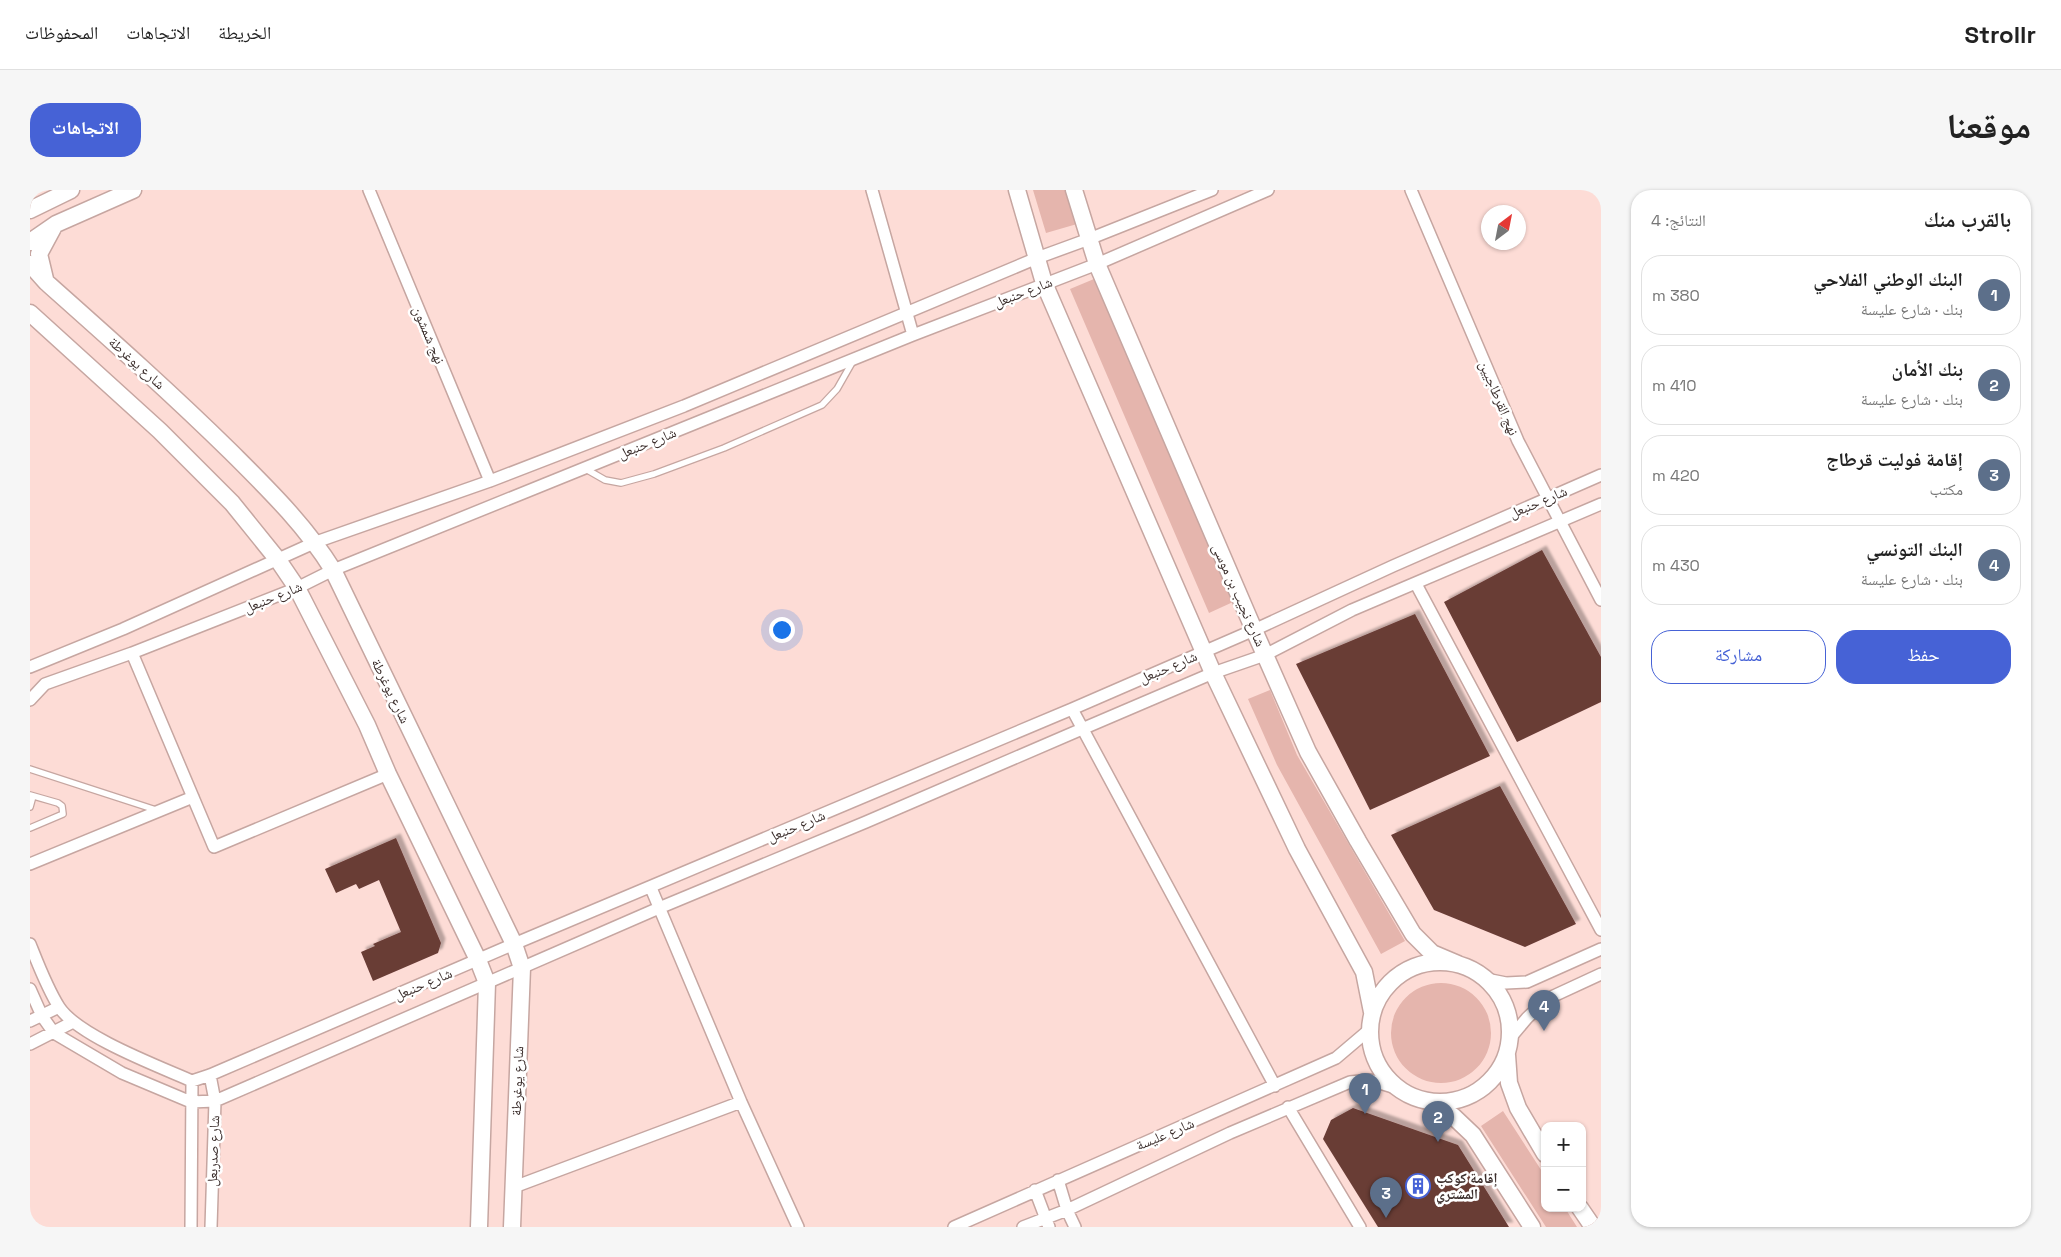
<!DOCTYPE html>
<html lang="ar">
<head>
<meta charset="utf-8">
<style>
	:root { --surface:#fff; --page:#f6f6f6; --text:#222; --muted:#767676; --line:#e0e0e0; --accent:#4662d6 }
	body { margin:0; font-family:"Space Grotesk","Noto Naskh Arabic",sans-serif; background:var(--page); color:var(--text); direction:rtl }
	.controls { position:absolute; right:15px; bottom:15px; display:grid; overflow:hidden; border-radius:10px; box-shadow:0 1px 4px #0004 }
	.controls button { width:45px; height:45px; display:grid; place-items:center; padding:0; border:0; border-bottom:1px solid var(--line); background:var(--surface); color:var(--text); font:25px sans-serif }
	.compass { position:absolute; left:1451px; top:15px; width:45px; height:45px; border-radius:50%; background:var(--surface); box-shadow:0 1px 4px #0004; rotate:32deg }
	.you { position:absolute; left:751px; top:439px; width:18px; height:18px; margin:-12px; border:4px solid #fff; border-radius:50%; background:#1a73e8; box-shadow:0 0 0 8px #1a73e833 }
	.badge { display:grid; place-items:center; width:32px; height:32px; border-radius:50%; background:var(--accent); color:#fff; font-size:16px; font-weight:700 }
	.pin { position:absolute; translate:-50% -41px; filter:drop-shadow(0 1px 2px #0008) }
	.pin::after { content:''; position:absolute; top:26px; width:18px; height:15px; background:inherit; clip-path:polygon(0 0,100% 0,50% 100%) }
	.list { margin:0; padding:0; list-style:none }
	h2 { display:flex; justify-content:space-between; align-items:center; height:65px; margin:0; padding:0 20px; font-size:21px }
	h2 small { font-size:16px; font-weight:400; color:var(--muted) }
	.list li { display:grid; grid-template-columns:32px 1fr auto; gap:15px; align-items:center; box-sizing:border-box; height:80px; margin:0 10px 10px; padding:0 10px; border:1px solid var(--line); border-radius:20px }
	.list b { display:block; font-size:19px; white-space:nowrap }
	.list p { margin:0; font-size:16px; white-space:nowrap; color:var(--muted) }
	.list em { font-size:16px; font-style:normal; color:var(--muted) }
	.actions { display:flex; gap:10px; padding:15px 20px }
	.actions a { flex:1; padding:11px 0; border:1px solid var(--accent); border-radius:20px; text-align:center; font-size:18px; color:var(--accent) }
	.actions .main { background:var(--accent); color:#fff }
	.map { position:relative; flex:none; width:1571px; height:1037px; overflow:hidden; direction:ltr; border-radius:20px }
	header { display:flex; align-items:center; gap:30px; box-sizing:border-box; height:70px; padding:0 25px; background:var(--surface); border-bottom:1px solid var(--line) }
	header strong { font-size:24px }
	nav { display:flex; gap:28px; margin-inline-start:auto; font-size:18px }
	.intro { display:flex; align-items:center; justify-content:space-between; box-sizing:border-box; height:120px; padding:0 30px }
	h1 { margin:0; font-size:35px }
	.button { padding:12px 22px; border-radius:20px; background:var(--accent); color:#fff; font-size:18px; font-weight:700 }
	main { display:flex; gap:30px; padding:0 30px }
	aside { flex:1; background:var(--surface); border-radius:20px; box-shadow:0 1px 4px #0004 }
	.map>svg:first-child { display:block }
	.green { fill:#e5b5ad }
	.building { fill:#693c36; filter:url(#shadow) }
	.lines { fill:none; stroke-linecap:round; stroke-linejoin:round }
	.lane-casing { stroke:#c6a6a1; stroke-width:8 }
	.street-casing { stroke:#c6a6a1; stroke-width:14 }
	.secondary-casing { stroke:#c6a6a1; stroke-width:19 }
	.lane { stroke:#fff; stroke-width:5.5 }
	.street { stroke:#fff; stroke-width:11 }
	.secondary { stroke:#fff; stroke-width:16 }
	.labels { text-anchor:middle; stroke-width:5; stroke-linejoin:round; paint-order:stroke }
	.street-label { font-size:14px; fill:#3b2e2c; stroke:#fff }
	.poi-label { font-size:14px; font-weight:bold; fill:#3b2e2c; stroke:#fff; text-anchor:start }
</style>
</head>
<body>
<header>
<strong>Strollr</strong>
<nav><a>الخريطة</a><a>الاتجاهات</a><a>المحفوظات</a></nav>
</header>
<div class="intro"><h1>موقعنا</h1><a class="button">الاتجاهات</a></div>
<main>
<aside>
<h2>بالقرب منك<small>النتائج: 4</small></h2>
<ul class="list">
<li><span class="badge" style="background:#5c6f8a">1</span><div><b>البنك الوطني الفلاحي</b><p>بنك · شارع عليسة</p></div><em>380 m</em></li>
<li><span class="badge" style="background:#5c6f8a">2</span><div><b>بنك الأمان</b><p>بنك · شارع عليسة</p></div><em>410 m</em></li>
<li><span class="badge" style="background:#5c6f8a">3</span><div><b>إقامة فوليت قرطاج</b><p>مكتب</p></div><em>420 m</em></li>
<li><span class="badge" style="background:#5c6f8a">4</span><div><b>البنك التونسي</b><p>بنك · شارع عليسة</p></div><em>430 m</em></li>
</ul>
<div class="actions"><a class="main">حفظ</a><a>مشاركة</a></div>
</aside>
<div class="map">
<svg width="1571" height="1037" viewBox="0 0 1571 1037">
	<defs>
		<filter id="shadow"><feDropShadow dx="4.5" dy="-4.5" stdDeviation="1" flood-color="#0004"/></filter>
	</defs>
	<rect width="100%" height="100%" fill="#fddcd6"/>
	<path class="green" d="M 1003,0 L 1037,0 L 1047,34 L 1016,43 Z
		M 1064,89 L 1203,412 L 1179,423 L 1040,99 Z
		M 1240,500 L 1267,565 L 1375,751 L 1351,764 L 1247,575 L 1218,509 Z
		M1361 843a50 50 0 1 1 100 0a50 50 0 1 1-100 0Z
		M 1473,921 L 1515,986 L 1515,1018 L 1535,1018 L 1547,1037 L 1516,1037 L 1451,936 Z"/>
	<path class="building" d="M 1512,360 L 1571,467 L 1571,512 L 1487,552 L 1414,412 Z
		M 1385,424 L 1460,566 L 1340,620 L 1266,474 Z
		M 1470,596 L 1546,734 L 1495,757 L 1404,720 L 1361,645 Z
		M 366,648 L 411,753 L 408,763 L 343,791 L 331,762 L 345,756 L 343,754 L 371,742 L 349,690 L 329,699 L 326,694 L 306,703 L 295,679 Z
		M 1323,918 L 1428,955 L 1479,1037 L 1348,1037 L 1293,949 L 1301,930 Z"/>
	<g class="lines">
		<defs>
			<path id="lane" d="M 554,278 L 575,290 L 591,293 L 624,284 L 694,258 L 792,215 L 807,199 L 823,171
				M 0,579 L 126,620
				M 0,605 L 28,613 L 32,616 L 33,624 L 0,638
				M 0,617 L 3,606"/>
			<path id="street" d="M 339,0 L 460,291
				M 842,0 L 883,145
				M 1381,0 L 1488,251 L 1571,410
				M 1386,394 L 1571,740
				M 102,463 L 184,657 L 358,584
				M 0,477 L 93,439 L 286,352 L 460,291 L 654,216 L 1007,68 L 1059,49 L 1182,0
				M 0,510 L 15,494 L 102,463 L 267,398 L 303,380 L 883,145 L 1067,74 L 1238,0
				M 1042,519 L 1245,896
				M 0,674 L 163,607
				M 621,698 L 711,912 L 768,1037
				M 0,754 C 8,774 17,798 29,817 C 48,846 128,876 162,891 L 180,885 L 484,754 L 1042,519 L 1224,440 L 1363,376 L 1571,285
				M 1456,789 L 1476,793 L 1497,792 L 1571,759
				M 0,799 L 12,826 L 24,843 L 92,883 L 161,912 L 185,911 L 629,718 L 836,632 L 1052,539 L 1183,483 L 1235,465 L 1322,420 L 1571,314
				M 0,831 L 29,817
				M 1481,847 L 1497,828 L 1517,809 L 1571,784
				M 0,854 L 43,832
				M 180,885 L 185,911 L 181,1037
				M 1258,917 L 1330,1037
				M 1028,990 L 1037,1020 L 1045,1037
				M 484,997 L 711,912
				M 1005,1000 L 1019,1037
				M 161,1037 L 162,891
				M 924,1037 L 1306,868 L 1339,840
				M 993,1037 L 1037,1020 L 1200,943 L 1320,892 L 1340,890 L 1366,898"/>
			<path id="secondary" d="M 987,0 L 1014,93 L 1183,483 L 1267,659 L 1334,782 L 1342,822
				M 1044,0 L 1067,74 L 1224,440 L 1278,562 L 1328,651 L 1383,744 L 1402,763 L 1428,774
				M 0,20 L 41,0
				M 0,52 L 26,34 L 103,0
				M 0,74 L 16,92 C 79,148 141,203 201,262 C 238,299 275,335 303,380 L 484,754 L 492,778 L 482,1037
				M 15,89 L 9,64 L 23,38
				M 0,123 L 130,241 L 202,313 L 248,370 L 267,398 L 337,535 L 358,584 L 448,770 L 457,793 L 449,1037
				M1340 842a70 70 0 1 1 140 0a70 70 0 1 1-140 0Z
				M 1477,865 L 1479,893 L 1488,918 L 1515,964
				M 1400,912 L 1423,926 L 1443,945 L 1502,1037
				M 1550,1018 L 1563,1037"/>
		</defs>
		<use href="#lane" class="lane-casing"/>
		<use href="#street" class="street-casing"/>
		<use href="#secondary" class="secondary-casing"/>
		<use href="#lane" class="lane"/>
		<use href="#street" class="street"/>
		<use href="#secondary" class="secondary"/>
	</g>
	<defs>
		<symbol id="building-ring" viewBox="-11 -11 22 22"><circle r="9.5" fill="#fff" stroke="#4662d6" stroke-width="1.5"/><path d="M-4-6H4V6H1V3H-1V6H-4ZM-2.5-4.3h1.7v1.8h-1.7ZM.8-4.3h1.7v1.8H.8ZM-2.5-1h1.7V.8h-1.7ZM.8-1h1.7V.8H.8Z" fill="#4662d6"/></symbol>
	</defs>
	<g fill-rule="evenodd">
		<use href="#building-ring" x="1374" y="982" width="28" height="28"/>
	</g>
	<g class="labels">
		<g class="street-label">
			<text transform="translate(993 102) rotate(-21)" y="5">شارع حنبعل</text>
			<text transform="translate(399 145) rotate(67)" y="5">نهج شمشون</text>
			<text transform="translate(107 173) rotate(42)" y="5">شارع يوغرطة</text>
			<text transform="translate(1469 208) rotate(67)" y="5">نهج القرطاجيين</text>
			<text transform="translate(617 253) rotate(-22)" y="5">شارع حنبعل</text>
			<text transform="translate(1508 312) rotate(-23)" y="5">شارع حنبعل</text>
			<text transform="translate(1209 405) rotate(66)" y="5">شارع نجيب بن موسى</text>
			<text transform="translate(243 407) rotate(-22)" y="5">شارع حنبعل</text>
			<text transform="translate(1138 477) rotate(-23)" y="5">شارع حنبعل</text>
			<text transform="translate(361 501) rotate(64)" y="5">شارع يوغرطة</text>
			<text transform="translate(766 636) rotate(-23)" y="5">شارع حنبعل</text>
			<text transform="translate(393 794) rotate(-23)" y="5">شارع حنبعل</text>
			<text transform="translate(487 891) rotate(-88)" y="5">شارع يوغرطة</text>
			<text transform="translate(1135 944) rotate(-23)" y="5">شارع عليسة</text>
			<text transform="translate(183 961) rotate(-88)" y="5">شارع صدربعل</text>
		</g>
		<g class="poi-label">
			<text x="1406" y="993">إقامة كوكب<tspan x="1406" dy="16">المشتري</tspan></text>
		</g>
	</g>
</svg>
<div class="controls">
<button>+</button>
<button>−</button>
</div>
<svg class="compass" viewBox="-18 -18 36 36"><path d="M0-13l5 13h-10z" fill="#e53935"/><path d="M0 13l5-13h-10z" fill="#767676"/></svg>
<div class="you"></div>
<div class="pin badge" style="left:1335px;top:924px;background:#5c6f8a">1</div>
<div class="pin badge" style="left:1408px;top:952px;background:#5c6f8a">2</div>
<div class="pin badge" style="left:1356px;top:1028px;background:#5c6f8a">3</div>
<div class="pin badge" style="left:1514px;top:841px;background:#5c6f8a">4</div>
</div>
</main>
</body>
</html>
